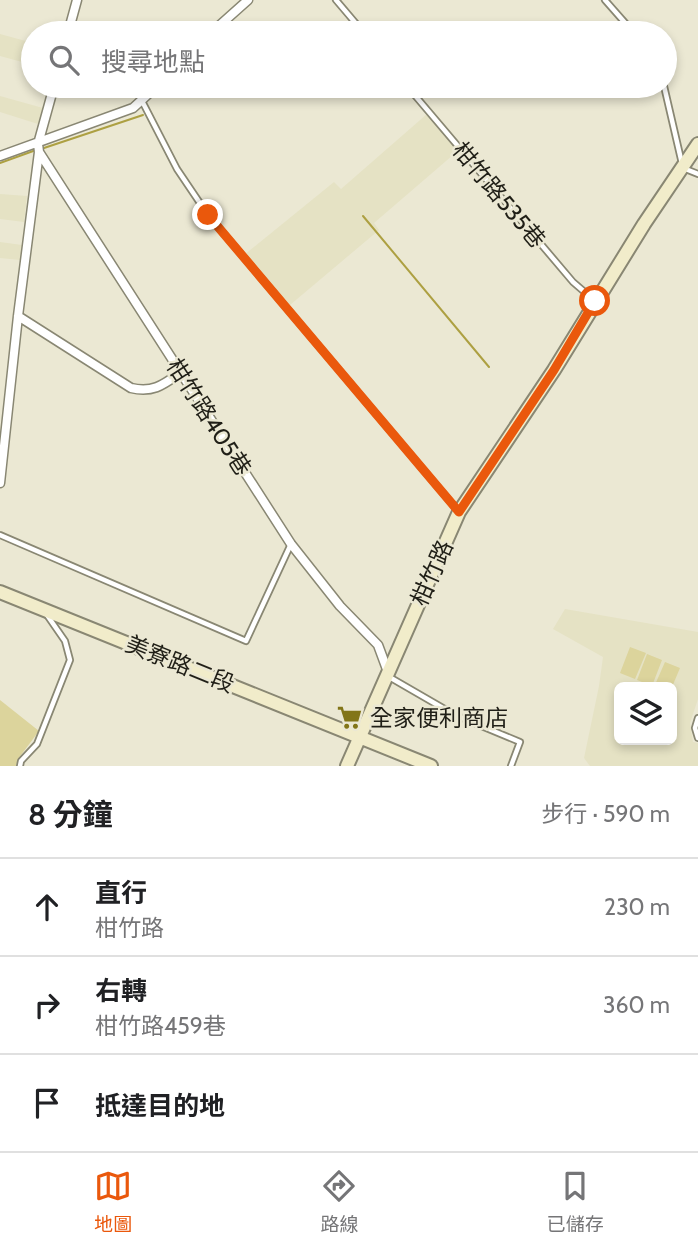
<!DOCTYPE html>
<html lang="zh-TW">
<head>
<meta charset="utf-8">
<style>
	:root { --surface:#fff; --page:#f2f2f2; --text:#202124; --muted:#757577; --line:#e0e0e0; --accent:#ea580c }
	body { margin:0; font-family:Cabin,"Noto Sans TC",sans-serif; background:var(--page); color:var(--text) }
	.controls { position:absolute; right:21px; bottom:21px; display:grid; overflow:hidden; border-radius:10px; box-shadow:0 4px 10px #0003 }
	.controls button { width:63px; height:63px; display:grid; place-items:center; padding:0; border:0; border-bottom:2px solid var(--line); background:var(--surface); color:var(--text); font:35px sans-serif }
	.stop { position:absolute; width:21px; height:21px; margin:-16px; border:5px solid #ea580c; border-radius:50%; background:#fff }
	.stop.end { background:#ea580c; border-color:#fff; box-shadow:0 2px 7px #0008 }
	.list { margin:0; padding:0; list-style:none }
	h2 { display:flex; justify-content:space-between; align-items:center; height:91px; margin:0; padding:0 28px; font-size:30px }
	h2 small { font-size:23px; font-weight:400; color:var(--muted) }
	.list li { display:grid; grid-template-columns:46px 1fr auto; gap:21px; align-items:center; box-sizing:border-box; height:98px; padding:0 28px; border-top:2px solid var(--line) }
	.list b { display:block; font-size:26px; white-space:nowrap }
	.list p { margin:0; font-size:23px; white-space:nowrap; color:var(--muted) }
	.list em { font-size:23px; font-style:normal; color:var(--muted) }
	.icon { flex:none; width:38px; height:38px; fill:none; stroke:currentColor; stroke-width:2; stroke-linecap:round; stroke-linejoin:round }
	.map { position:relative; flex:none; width:698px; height:766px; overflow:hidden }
	.search { position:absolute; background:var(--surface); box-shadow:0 4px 10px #0003; left:21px; right:21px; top:21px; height:77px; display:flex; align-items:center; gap:18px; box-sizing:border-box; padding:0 24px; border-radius:38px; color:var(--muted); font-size:26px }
	.sheet { height:385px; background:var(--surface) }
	nav { display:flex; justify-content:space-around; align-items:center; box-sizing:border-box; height:98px; border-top:2px solid var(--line); background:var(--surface); font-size:19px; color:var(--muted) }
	nav a { display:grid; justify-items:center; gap:4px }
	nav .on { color:var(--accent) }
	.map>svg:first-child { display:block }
	.built { fill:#e5e2c4; fill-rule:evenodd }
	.green { fill:#dcd49c }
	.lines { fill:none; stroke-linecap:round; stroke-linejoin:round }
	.stream { stroke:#ada042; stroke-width:2 }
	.lane-casing { stroke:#898773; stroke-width:8 }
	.street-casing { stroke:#898773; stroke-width:11 }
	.secondary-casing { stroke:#898773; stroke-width:16 }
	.lane { stroke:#fff; stroke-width:4.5 }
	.street { stroke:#fff; stroke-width:8 }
	.secondary { stroke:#f1ecca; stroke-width:12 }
	.route { stroke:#ea580c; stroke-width:9 }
	.labels { text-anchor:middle; stroke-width:5; stroke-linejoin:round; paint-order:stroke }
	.street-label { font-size:23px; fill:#201f17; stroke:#ebe8d3 }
	.poi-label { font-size:23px; fill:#201f17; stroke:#ebe8d3; text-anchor:start }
</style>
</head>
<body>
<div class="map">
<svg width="698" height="766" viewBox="0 0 698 766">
	<rect width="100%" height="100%" fill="#ebe8d3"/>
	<path class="built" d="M 0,34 L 33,43 L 33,65 L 0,56 Z
		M 0,96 L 43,108 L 38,124 L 0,112 Z
		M 427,114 L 460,149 L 374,223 L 379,230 L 290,305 L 244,255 L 334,182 L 341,189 Z
		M 0,194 L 27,196 L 24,222 L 0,219 Z
		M 0,242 L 22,245 L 20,260 L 0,258 Z
		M 565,609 L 698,632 L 698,699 L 690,723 L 693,742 L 698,743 L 698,766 L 590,766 L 584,758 L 599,686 L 603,657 L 553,629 ZM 619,687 L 672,687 L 672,740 L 619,740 Z"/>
	<path class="green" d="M 630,647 L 646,653 L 635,679 L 620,673 Z
		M 647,654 L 662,660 L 652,686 L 637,680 Z
		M 665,662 L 680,668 L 672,687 L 654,687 Z
		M 0,700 L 39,731 L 18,759 L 16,766 L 0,766 Z"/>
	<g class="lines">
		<path class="stream" d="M 41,149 L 143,115
			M 0,163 L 36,150
			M 363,216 L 489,367"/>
		<defs>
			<path id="lane" d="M 336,0 L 364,33
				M 605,0 L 634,33
				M 407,86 L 573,282 L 595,301
				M 664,86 L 683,168 L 698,174
				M 142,101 L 177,169 L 208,215 L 459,512
				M 0,535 L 246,641 L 291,544
				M 389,675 L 391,678 L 455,715 L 520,742 L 511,766
				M 698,718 L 695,728 L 698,738
				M 20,766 L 21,761 L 37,744 L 70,660 L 65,641 L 47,615"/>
			<path id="street" d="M 68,33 L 77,0
				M 211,33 L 248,0
				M 39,152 L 291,544 L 340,606 L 378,645 L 388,672
				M 0,156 L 133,108 L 157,86
				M 18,316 L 131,388 C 153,393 163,385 180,373
				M 0,483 L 18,316 L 39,152 L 38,144 L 54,86"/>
			<path id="secondary" d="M 0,592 L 431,766
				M 347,766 L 459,512 L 554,370 L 644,224 L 698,144"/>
		</defs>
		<use href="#lane" class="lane-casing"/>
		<use href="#street" class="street-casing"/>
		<use href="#secondary" class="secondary-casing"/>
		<use href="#lane" class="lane"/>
		<use href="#street" class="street"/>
		<use href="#secondary" class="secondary"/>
	</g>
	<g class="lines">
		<path class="route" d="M 208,215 L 459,512 L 554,370 L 595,301"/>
	</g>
	<defs>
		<symbol id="supermarket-bare" viewBox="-9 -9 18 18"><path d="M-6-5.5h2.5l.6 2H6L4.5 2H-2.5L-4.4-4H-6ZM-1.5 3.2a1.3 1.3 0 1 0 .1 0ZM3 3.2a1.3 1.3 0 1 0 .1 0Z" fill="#827518" stroke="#ebe8d3" stroke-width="2.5" paint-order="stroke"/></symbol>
	</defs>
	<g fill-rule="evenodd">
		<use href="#supermarket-bare" x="332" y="700" width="35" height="35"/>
	</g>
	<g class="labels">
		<g class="street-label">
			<text transform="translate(499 195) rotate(50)" y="8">柑竹路535巷</text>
			<text transform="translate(209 417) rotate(57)" y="8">柑竹路405巷</text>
			<text transform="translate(432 573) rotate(-66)" y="8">柑竹路</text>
			<text transform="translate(180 664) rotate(22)" y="8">美寮路二段</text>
		</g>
		<g class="poi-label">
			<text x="370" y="726">全家便利商店</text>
		</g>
	</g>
</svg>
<div class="controls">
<button><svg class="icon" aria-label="layers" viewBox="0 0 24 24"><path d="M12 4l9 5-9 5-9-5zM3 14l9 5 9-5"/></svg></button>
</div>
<div class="stop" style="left:595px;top:301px"></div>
<div class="stop end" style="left:208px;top:215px"></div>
<div class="search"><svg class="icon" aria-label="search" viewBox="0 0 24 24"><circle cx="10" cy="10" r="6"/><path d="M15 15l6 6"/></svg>搜尋地點</div>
</div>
<section class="sheet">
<h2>8 分鐘<small>步行 · 590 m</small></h2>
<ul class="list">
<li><svg class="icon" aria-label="ahead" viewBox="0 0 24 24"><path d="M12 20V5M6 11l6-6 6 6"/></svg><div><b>直行</b><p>柑竹路</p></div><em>230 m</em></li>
<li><svg class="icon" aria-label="right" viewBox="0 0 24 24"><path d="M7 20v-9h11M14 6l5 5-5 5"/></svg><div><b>右轉</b><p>柑竹路459巷</p></div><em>360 m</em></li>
<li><svg class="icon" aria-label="arrive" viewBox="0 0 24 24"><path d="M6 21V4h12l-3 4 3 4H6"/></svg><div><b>抵達目的地</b></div></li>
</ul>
</section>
<nav>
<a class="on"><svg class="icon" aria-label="map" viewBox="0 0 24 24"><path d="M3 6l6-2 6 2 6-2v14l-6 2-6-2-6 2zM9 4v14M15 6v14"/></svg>地圖</a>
<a><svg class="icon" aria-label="directions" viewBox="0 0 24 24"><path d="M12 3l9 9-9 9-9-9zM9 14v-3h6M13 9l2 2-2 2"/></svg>路線</a>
<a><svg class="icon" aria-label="saved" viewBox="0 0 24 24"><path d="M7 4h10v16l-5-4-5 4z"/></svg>已儲存</a>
</nav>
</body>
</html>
